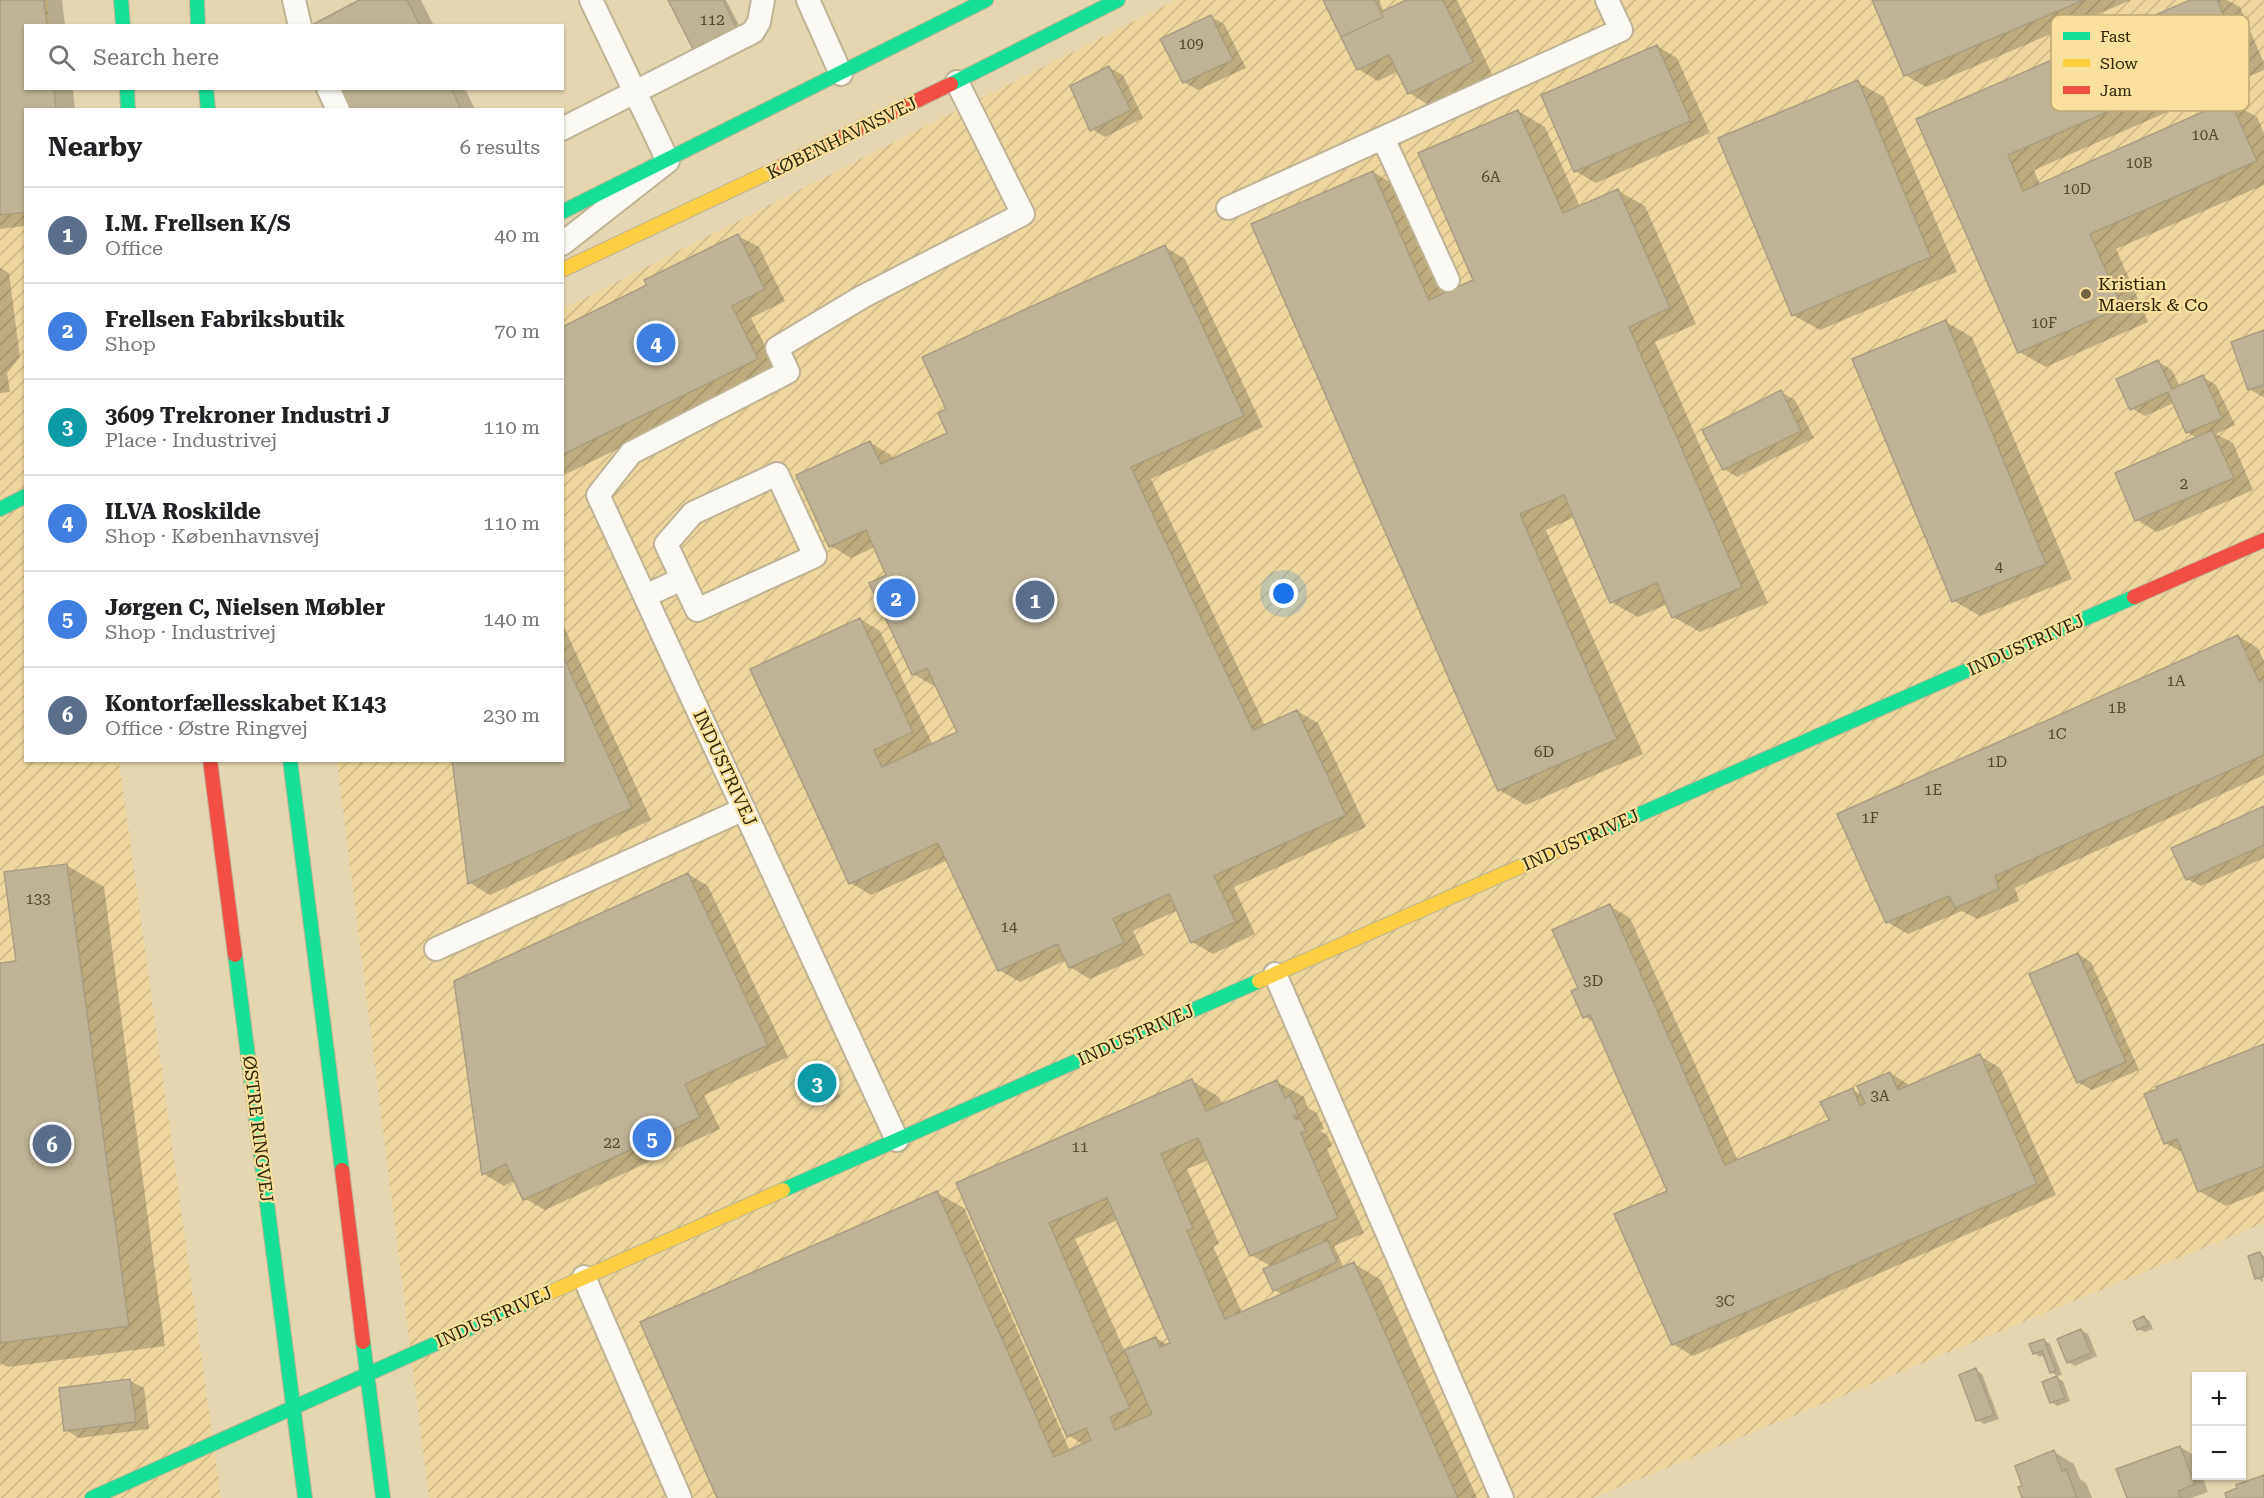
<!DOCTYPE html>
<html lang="en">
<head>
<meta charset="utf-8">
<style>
	:root { --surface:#fff; --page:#f6f6f6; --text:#202124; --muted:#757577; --line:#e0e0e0; --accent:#6e6344 }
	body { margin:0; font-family:"Roboto Serif",serif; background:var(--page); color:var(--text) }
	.controls { position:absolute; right:18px; bottom:18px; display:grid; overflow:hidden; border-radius:0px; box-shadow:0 2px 4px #0004 }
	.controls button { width:54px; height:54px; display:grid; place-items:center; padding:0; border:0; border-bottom:2px solid var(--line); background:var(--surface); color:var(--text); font:30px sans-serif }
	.you { position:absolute; left:1284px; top:594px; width:21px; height:21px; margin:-15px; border:4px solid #fff; border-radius:50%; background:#1a73e8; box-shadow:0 0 0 9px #1a73e833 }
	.badge { display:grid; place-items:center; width:39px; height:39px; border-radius:50%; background:var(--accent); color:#fff; font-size:20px; font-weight:700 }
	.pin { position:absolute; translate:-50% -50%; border:3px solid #fff; box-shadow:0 2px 6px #0006 }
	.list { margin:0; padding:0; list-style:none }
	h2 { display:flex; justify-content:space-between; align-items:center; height:78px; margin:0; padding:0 24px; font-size:26px }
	h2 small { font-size:20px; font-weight:400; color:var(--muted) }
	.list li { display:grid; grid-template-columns:39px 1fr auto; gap:18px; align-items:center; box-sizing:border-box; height:96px; padding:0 24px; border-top:2px solid var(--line) }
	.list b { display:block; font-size:22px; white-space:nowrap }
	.list p { margin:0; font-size:20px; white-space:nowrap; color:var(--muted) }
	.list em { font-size:20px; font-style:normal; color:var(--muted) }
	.icon { flex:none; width:33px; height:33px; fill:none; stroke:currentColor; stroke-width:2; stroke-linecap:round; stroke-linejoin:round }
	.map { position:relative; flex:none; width:2264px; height:1498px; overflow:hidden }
	.search { position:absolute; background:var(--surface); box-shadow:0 2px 4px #0004; left:24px; top:24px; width:540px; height:66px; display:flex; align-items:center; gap:15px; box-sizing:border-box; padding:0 21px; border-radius:0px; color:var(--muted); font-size:22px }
	.panel { position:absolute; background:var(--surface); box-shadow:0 2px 4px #0004; left:24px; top:108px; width:540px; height:654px; border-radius:0px }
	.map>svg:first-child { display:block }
	.industrial { fill:url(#industrial-furrows) }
	.shadow { fill:#0003; fill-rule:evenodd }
	.building { fill:#beb396; stroke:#a89d80; stroke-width:1.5; fill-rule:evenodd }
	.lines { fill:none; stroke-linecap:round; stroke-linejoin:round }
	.lane-casing { stroke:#beb396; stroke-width:26 }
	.fast-casing { stroke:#beb396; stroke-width:16 }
	.slow-casing { stroke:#beb396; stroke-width:16 }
	.jam-casing { stroke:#beb396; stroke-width:16 }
	.lane { stroke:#fbf9f3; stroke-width:22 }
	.fast { stroke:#16e098; stroke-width:14 }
	.slow { stroke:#ffcf43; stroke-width:14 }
	.jam { stroke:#f24e42; stroke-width:14 }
	.poi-dot { fill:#6e6344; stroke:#f9e09c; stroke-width:2 }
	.labels { text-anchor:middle; stroke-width:4.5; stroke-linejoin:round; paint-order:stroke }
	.number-label { font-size:15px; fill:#52482c }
	.street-label { font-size:18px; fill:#2e2509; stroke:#f9e09c }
	.poi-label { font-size:18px; fill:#2e2509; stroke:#f9e09c; text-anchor:start }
	.key { fill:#f9e09c; stroke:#bca870; stroke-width:1.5 }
	.key-label { font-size:16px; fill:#2e2509 }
</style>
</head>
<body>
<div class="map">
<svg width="2264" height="1498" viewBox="0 0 2264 1498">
	<defs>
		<pattern id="industrial-furrows" width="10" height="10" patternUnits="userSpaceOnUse" patternTransform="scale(1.5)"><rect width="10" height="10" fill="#edd79d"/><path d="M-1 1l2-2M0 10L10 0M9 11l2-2" fill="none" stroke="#ccb886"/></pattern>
	</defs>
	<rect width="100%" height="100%" fill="#e4d6b1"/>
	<path class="industrial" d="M 0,0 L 48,0 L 49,25 L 26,26 L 26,760 L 119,761 L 221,1498 L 0,1498 Z
		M 1176,0 L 2264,0 L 2264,1223 L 1593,1498 L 429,1498 L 337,761 L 562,760 L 563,309 Z"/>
	<path class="shadow" d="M 0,0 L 62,0 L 65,26 L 26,26 L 26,88 L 73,88 L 75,110 L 26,110 L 26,226 L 0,229 Z
		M 362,0 L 421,0 L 434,26 L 312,26 Z
		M 670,0 L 726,0 L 742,31 L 700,52 L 694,48 Z
		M 1324,0 L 1379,0 L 1384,12 L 1410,0 L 1457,0 L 1492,74 L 1429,105 L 1409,93 L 1399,71 L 1378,81 L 1358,69 Z
		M 1873,0 L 2131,0 L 1926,87 L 1905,75 Z
		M 2194,0 L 2227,0 L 2240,7 L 2264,63 L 2264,70 L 2034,170 L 2040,185 L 2230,102 L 2257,117 L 2264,133 L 2264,185 L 2116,249 L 2148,322 L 2046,367 L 2019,352 L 1918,120 Z
		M 1211,17 L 1224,24 L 1246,68 L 1198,90 L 1184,82 Z
		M 1657,46 L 1677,58 L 1710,133 L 1596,183 L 1575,171 Z
		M 1109,68 L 1123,75 L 1143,118 L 1105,137 L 1092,129 Z
		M 1857,82 L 1884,97 L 1957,272 L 1820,330 L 1793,315 Z
		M 343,88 L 465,88 L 475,110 L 353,110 Z
		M 1518,111 L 1545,127 L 1580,207 L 1618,191 L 1645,206 L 1696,324 L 1655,342 L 1768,603 L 1700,632 L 1673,617 L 1668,604 L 1638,617 L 1611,602 L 1575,517 L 1546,530 L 1643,754 L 1526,805 L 1499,790 L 1373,172 L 1400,188 L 1446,294 L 1475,281 Z
		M 738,236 L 759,247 L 785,301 L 751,318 L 778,371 L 562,476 L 562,328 L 649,286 Z
		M 1165,247 L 1185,259 L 1263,427 L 1151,479 L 1265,726 L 1297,711 L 1318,723 L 1366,827 L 1234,887 L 1255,934 L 1213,954 L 1192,942 L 1178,910 L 1133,931 L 1144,955 L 1090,979 L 1070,967 L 1066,960 L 1020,982 L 999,970 L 948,860 L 871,895 L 851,883 L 860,619 L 880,631 L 933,745 L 959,733 L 937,684 L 934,686 L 913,674 L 888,575 L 875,547 L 851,558 L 831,546 L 798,476 L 870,443 L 891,455 L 893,460 L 949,434 Z
		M 0,268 L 9,273 L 20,357 L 7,373 L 10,392 L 0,393 Z
		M 1946,322 L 1972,337 L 2072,579 L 1980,616 L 1954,601 Z
		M 2264,332 L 2264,397 L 2263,397 L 2249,389 Z
		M 2158,362 L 2172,370 L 2180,387 L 2203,377 L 2216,385 L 2235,425 L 2216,434 L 2233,443 L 2253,490 L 2157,532 L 2137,520 L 2197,438 L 2187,432 L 2174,403 L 2145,416 L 2131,408 Z
		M 1781,392 L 1795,400 L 1814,438 L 1737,477 L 1724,469 Z
		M 562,622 L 651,820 L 490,895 L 470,883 L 562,760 Z
		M 2238,636 L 2258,648 L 2264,661 L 2264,775 L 2015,888 L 2019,901 L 1977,919 L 1962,911 L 1908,934 L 1887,922 Z
		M 2264,808 L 2264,858 L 2201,886 L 2187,879 Z
		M 66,865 L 104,887 L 165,1346 L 8,1367 L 0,1363 L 0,965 L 18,962 Z
		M 688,874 L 708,886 L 788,1057 L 704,1095 L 720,1129 L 545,1210 L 524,1198 L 516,1180 L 504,1186 L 484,1174 Z
		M 1610,906 L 1630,918 L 1738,1161 L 1831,1121 L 1853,1090 L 1864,1096 L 1890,1073 L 1911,1086 L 1980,1056 L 2000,1068 L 2056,1195 L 1693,1356 L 1673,1344 L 1669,1192 L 1595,1022 L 1585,1017 L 1580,989 Z
		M 2078,954 L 2091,962 L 2139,1070 L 2092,1090 L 2078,1082 Z
		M 2264,1045 L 2264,1191 L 2226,1206 L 2199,1191 L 2184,1153 L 2165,1143 L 2159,1090 Z
		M 820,1065 L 826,1068 L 840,1097 L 822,1106 L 815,1102 Z
		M 1192,1081 L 1219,1097 L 1223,1105 L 1277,1082 L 1304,1097 L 1308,1108 L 1317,1113 L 1324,1129 L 1320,1131 L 1327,1135 L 1332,1146 L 1327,1149 L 1364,1233 L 1334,1246 L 1344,1268 L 1354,1264 L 1381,1280 L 1477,1498 L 719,1498 L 937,1193 L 964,1208 L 1070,1451 L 1084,1445 L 1068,1435 L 958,1184 ZM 1209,1160 L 1251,1255 L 1272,1267 L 1274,1290 L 1283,1295 L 1242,1313 L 1213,1246 L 1219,1244 L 1187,1169 ZM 1118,1220 L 1172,1344 L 1168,1345 L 1156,1338 L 1125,1352 L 1075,1239 Z
		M 2260,1253 L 2264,1256 L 2263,1282 L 2256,1278 Z
		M 2144,1318 L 2150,1321 L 2153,1329 L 2145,1332 L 2138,1329 Z
		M 2081,1330 L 2088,1334 L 2097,1356 L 2075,1366 L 2068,1362 Z
		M 2044,1340 L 2050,1344 L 2062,1375 L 2057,1376 L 2051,1372 L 2045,1355 L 2040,1357 L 2034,1353 Z
		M 1976,1370 L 1982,1374 L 1999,1419 L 1984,1424 L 1977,1420 Z
		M 2057,1378 L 2063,1381 L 2070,1401 L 2057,1406 L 2051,1402 Z
		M 130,1381 L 144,1388 L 149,1429 L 79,1438 L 66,1430 Z
		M 2180,1447 L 2194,1455 L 2196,1462 L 2196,1476 L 2202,1476 L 2208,1492 L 2191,1498 L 2129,1498 Z
		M 2054,1452 L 2074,1464 L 2080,1479 L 2086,1483 L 2092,1498 L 2024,1498 Z"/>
	<path class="building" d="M 0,0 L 44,0 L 47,26 L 26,26 L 26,88 L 54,88 L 56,110 L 26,110 L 26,212 L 0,215 Z
		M 359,0 L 407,0 L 420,26 L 310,26 Z
		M 668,0 L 723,0 L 736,27 L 693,49 Z
		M 1323,0 L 1375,0 L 1383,17 L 1341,37 Z
		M 1406,0 L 1443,0 L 1473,62 L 1408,94 L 1389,55 L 1357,70 L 1341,37 L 1383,17 L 1381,12 Z
		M 1872,0 L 2084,0 L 1904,76 Z
		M 2190,0 L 2217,0 L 2241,54 L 2008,155 L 2023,191 L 2230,100 L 2257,161 L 2090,234 L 2122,307 L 2018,353 L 1916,119 Z
		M 1211,15 L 1233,60 L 1183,83 L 1160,39 Z
		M 1657,45 L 1691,121 L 1574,172 L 1541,95 Z
		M 1109,66 L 1131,110 L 1090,131 L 1070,86 Z
		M 1858,80 L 1931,257 L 1792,316 L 1718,138 Z
		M 341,88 L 451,88 L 460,107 L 456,110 L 351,110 Z
		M 1518,110 L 1563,213 L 1618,189 L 1670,308 L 1629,327 L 1742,587 L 1672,618 L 1657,583 L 1610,603 L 1564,495 L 1520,514 L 1617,739 L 1498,791 L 1251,224 L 1373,171 L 1429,300 L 1473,280 L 1418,153 Z
		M 738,234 L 765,289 L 732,306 L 758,359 L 562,455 L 562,327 L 647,285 L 644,280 Z
		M 1165,245 L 1244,416 L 1131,467 L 1253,730 L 1297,710 L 1346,815 L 1214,876 L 1236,922 L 1191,943 L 1169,894 L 1113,919 L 1124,943 L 1069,968 L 1057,944 L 998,971 L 938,843 L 849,884 L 750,669 L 860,618 L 913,732 L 874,750 L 882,767 L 957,732 L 927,668 L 912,675 L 869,583 L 886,575 L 866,530 L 829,547 L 796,475 L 870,441 L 881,464 L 947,433 L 938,413 L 946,409 L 922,357 Z
		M 1946,320 L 2046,564 L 1952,602 L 1852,359 Z
		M 2264,330 L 2264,385 L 2248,390 L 2231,342 Z
		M 2158,360 L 2172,389 L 2203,375 L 2222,418 L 2186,433 L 2168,392 L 2130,410 L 2116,379 Z
		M 1781,390 L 1801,431 L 1723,470 L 1702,430 Z
		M 2212,430 L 2234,478 L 2135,521 L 2115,473 Z
		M 2238,635 L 2259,681 L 2264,682 L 2264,755 L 1995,876 L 1999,889 L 1955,908 L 1949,896 L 1886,923 L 1837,814 Z
		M 562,654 L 632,808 L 468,884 L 452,760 L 562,760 Z
		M 2264,806 L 2264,845 L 2186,880 L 2171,848 Z
		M 67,864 L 129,1326 L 0,1343 L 0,963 L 16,961 L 4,872 Z
		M 688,873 L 768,1045 L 685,1084 L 700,1117 L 523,1200 L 506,1164 L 482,1175 L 454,981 Z
		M 1610,904 L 1725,1165 L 1829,1120 L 1820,1102 L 1853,1088 L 1860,1106 L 1865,1103 L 1857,1086 L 1890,1072 L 1898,1090 L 1980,1054 L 2037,1184 L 1672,1345 L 1614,1214 L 1667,1191 L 1590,1015 L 1583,1018 L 1571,991 L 1578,988 L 1552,930 Z
		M 2078,953 L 2126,1062 L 2077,1083 L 2029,974 Z
		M 2264,1044 L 2264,1166 L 2198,1192 L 2177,1139 L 2164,1144 L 2144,1094 L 2157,1089 L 2156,1087 Z
		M 820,1063 L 834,1094 L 814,1103 L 800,1073 Z
		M 1192,1079 L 1206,1111 L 1277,1080 L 1285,1098 L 1290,1095 L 1298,1114 L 1293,1116 L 1295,1120 L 1300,1118 L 1306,1131 L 1301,1133 L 1338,1218 L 1250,1256 L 1198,1138 L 1161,1154 L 1193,1228 L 1187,1231 L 1225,1319 L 1354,1262 L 1458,1498 L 717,1498 L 640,1322 L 937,1191 L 1054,1457 L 1091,1440 L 1086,1428 L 1067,1437 L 956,1183 ZM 1107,1198 L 1170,1343 L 1160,1347 L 1156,1337 L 1124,1350 L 1152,1414 L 1115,1430 L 1110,1417 L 1130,1408 L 1049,1223 Z
		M 1328,1240 L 1337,1262 L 1273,1291 L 1263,1269 Z
		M 2260,1252 L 2264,1261 L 2264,1276 L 2255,1279 L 2248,1256 Z
		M 2144,1316 L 2148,1325 L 2137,1330 L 2133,1321 Z
		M 2081,1329 L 2091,1353 L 2067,1363 L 2057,1339 Z
		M 2044,1339 L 2056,1371 L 2050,1373 L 2042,1351 L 2033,1354 L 2029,1344 Z
		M 1976,1368 L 1994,1415 L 1976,1421 L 1959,1375 Z
		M 2057,1376 L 2065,1398 L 2050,1403 L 2042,1382 Z
		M 130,1379 L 136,1422 L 64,1431 L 59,1388 Z
		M 2180,1446 L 2195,1484 L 2178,1491 L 2181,1498 L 2127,1498 L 2116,1469 Z
		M 2054,1450 L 2062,1471 L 2066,1469 L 2077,1498 L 2022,1498 L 2018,1487 L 2022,1486 L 2015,1466 Z
		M 2264,1475 L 2264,1498 L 2226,1498 L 2225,1493 L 2237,1488 L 2236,1485 Z"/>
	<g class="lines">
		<defs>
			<path id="lane" d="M 294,0 L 300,26
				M 808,0 L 841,74
				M 328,88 L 338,110
				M 562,129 L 753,32 L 759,22 L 763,0
				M 1383,138 L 1448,280
				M 1228,208 L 1621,30 L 1607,0
				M 562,244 L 668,161 L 591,0
				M 777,474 L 815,556 L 697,610 L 666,544 L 693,513 Z
				M 645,596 L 682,579
				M 436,949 L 744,809
				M 1275,974 L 1502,1498
				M 897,1140 L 598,495 L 631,453 L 788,372 L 777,348 L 862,297 L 1023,214 L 957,82
				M 584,1277 L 680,1498"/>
			<path id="fast" d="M 121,0 L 123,26
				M 197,0 L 198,26
				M 951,84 L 1118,0
				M 127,88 L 128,110
				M 206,88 L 208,110
				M 562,212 L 986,0
				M 0,509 L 26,496
				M 290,760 L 342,1170
				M 1581,840 L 2134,597
				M 235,955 L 305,1498
				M 783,1190 L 1259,981
				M 363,1342 L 383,1498
				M 92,1498 L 526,1303"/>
			<path id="slow" d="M 562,270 L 778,168
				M 1259,981 L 1581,840
				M 526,1303 L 783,1190"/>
			<path id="jam" d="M 778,168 L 951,84
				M 2134,597 L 2264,540
				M 210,760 L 235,955
				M 342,1170 L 363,1342"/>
		</defs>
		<use href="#lane" class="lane-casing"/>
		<use href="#fast" class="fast-casing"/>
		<use href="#slow" class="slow-casing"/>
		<use href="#jam" class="jam-casing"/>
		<use href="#lane" class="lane"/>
		<use href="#fast" class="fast"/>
		<use href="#slow" class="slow"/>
		<use href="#jam" class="jam"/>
	</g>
	<circle class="poi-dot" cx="2086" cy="294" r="6"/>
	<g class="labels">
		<g class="number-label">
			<text x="712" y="25">112</text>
			<text x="1191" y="49">109</text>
			<text x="2205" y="140">10A</text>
			<text x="2139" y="168">10B</text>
			<text x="1491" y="182">6A</text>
			<text x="2077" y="194">10D</text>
			<text x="2044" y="328">10F</text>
			<text x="2184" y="489">2</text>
			<text x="1999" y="572">4</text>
			<text x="2176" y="686">1A</text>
			<text x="2117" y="713">1B</text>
			<text x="2057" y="739">1C</text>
			<text x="1544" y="757">6D</text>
			<text x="1997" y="767">1D</text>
			<text x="1933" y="795">1E</text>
			<text x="1870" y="823">1F</text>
			<text x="38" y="904">133</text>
			<text x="1009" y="932">14</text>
			<text x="1593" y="986">3D</text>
			<text x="1880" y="1101">3A</text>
			<text x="612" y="1148">22</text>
			<text x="1080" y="1152">11</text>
			<text x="1725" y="1306">3C</text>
		</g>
		<g class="street-label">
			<text transform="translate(842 138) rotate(-26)" y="6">KØBENHAVNSVEJ</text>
			<text transform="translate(2026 645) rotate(-24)" y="6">INDUSTRIVEJ</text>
			<text transform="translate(725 768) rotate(65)" y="6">INDUSTRIVEJ</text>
			<text transform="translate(1581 840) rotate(-24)" y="6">INDUSTRIVEJ</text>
			<text transform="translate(1136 1035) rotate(-24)" y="6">INDUSTRIVEJ</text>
			<text transform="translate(258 1129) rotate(83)" y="6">ØSTRE RINGVEJ</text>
			<text transform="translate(494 1317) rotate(-24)" y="6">INDUSTRIVEJ</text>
		</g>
		<g class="poi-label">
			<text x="2098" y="290">Kristian<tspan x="2098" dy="21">Maersk &amp; Co</tspan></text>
		</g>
	</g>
	<rect x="2051" y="15" width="198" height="96" rx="9" class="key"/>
	<rect x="2063" y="32" width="27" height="8" fill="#16e098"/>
	<rect x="2063" y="59" width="27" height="8" fill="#ffcf43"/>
	<rect x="2063" y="86" width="27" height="8" fill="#f24e42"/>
	<g class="key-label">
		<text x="2100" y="42">Fast</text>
		<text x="2100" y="69">Slow</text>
		<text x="2100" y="96">Jam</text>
	</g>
</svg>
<div class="controls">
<button>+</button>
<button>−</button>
</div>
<div class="you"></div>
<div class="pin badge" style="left:1035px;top:600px;background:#5c6f8a">1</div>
<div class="pin badge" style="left:896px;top:598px;background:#3f7fe0">2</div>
<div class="pin badge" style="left:817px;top:1083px;background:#0f9aa8">3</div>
<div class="pin badge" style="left:656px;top:343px;background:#3f7fe0">4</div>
<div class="pin badge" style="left:652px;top:1138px;background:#3f7fe0">5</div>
<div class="pin badge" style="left:52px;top:1144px;background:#5c6f8a">6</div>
<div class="search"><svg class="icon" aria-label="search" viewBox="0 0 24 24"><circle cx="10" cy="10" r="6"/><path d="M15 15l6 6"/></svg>Search here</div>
<section class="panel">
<h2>Nearby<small>6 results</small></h2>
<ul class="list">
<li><span class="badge" style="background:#5c6f8a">1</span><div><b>I.M. Frellsen K/S</b><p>Office</p></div><em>40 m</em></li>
<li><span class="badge" style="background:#3f7fe0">2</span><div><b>Frellsen Fabriksbutik</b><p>Shop</p></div><em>70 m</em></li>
<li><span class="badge" style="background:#0f9aa8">3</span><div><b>3609 Trekroner Industri J</b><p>Place · Industrivej</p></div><em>110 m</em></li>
<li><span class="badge" style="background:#3f7fe0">4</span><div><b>ILVA Roskilde</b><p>Shop · Københavnsvej</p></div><em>110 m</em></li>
<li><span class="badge" style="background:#3f7fe0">5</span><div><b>Jørgen C, Nielsen Møbler</b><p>Shop · Industrivej</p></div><em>140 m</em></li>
<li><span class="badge" style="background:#5c6f8a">6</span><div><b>Kontorfællesskabet K143</b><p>Office · Østre Ringvej</p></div><em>230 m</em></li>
</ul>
</section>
</div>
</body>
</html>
